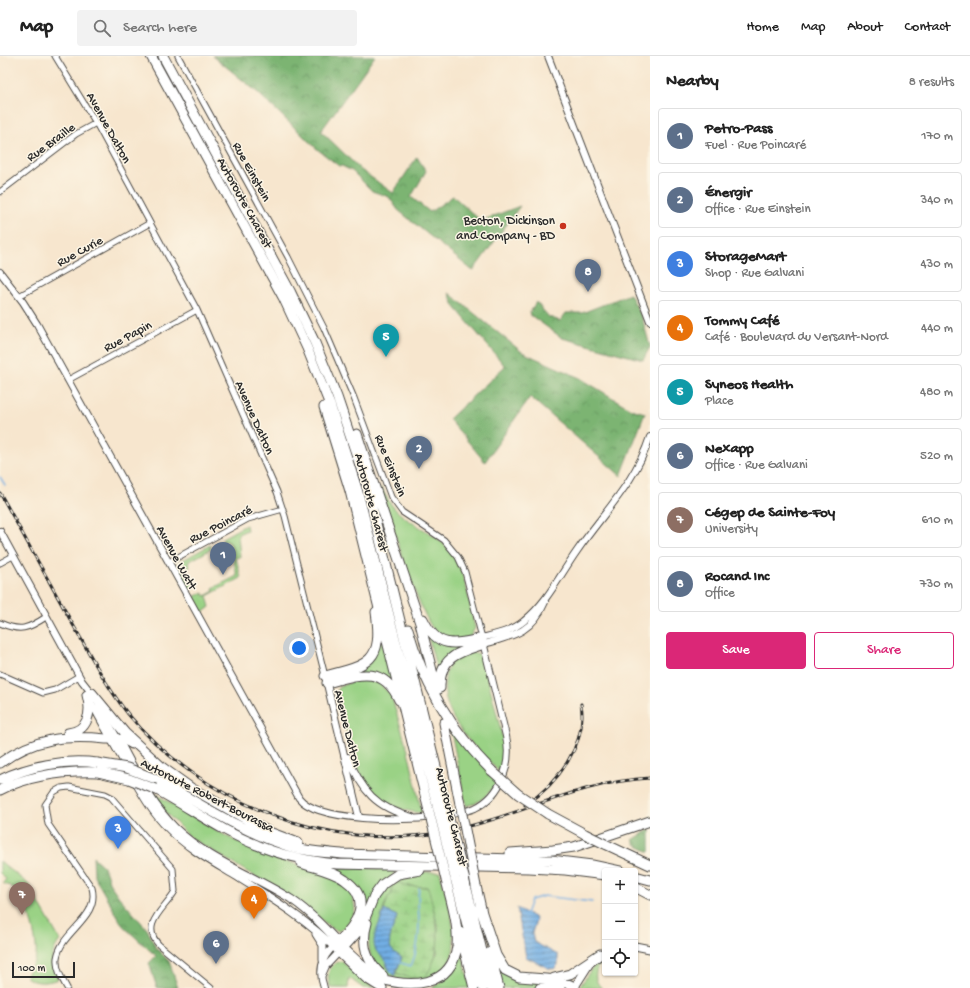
<!DOCTYPE html>
<html lang="en">
<head>
<meta charset="utf-8">
<style>
	:root { --surface:#fff; --page:#f2f2f2; --text:#222; --muted:#767676; --line:#e0e0e0; --accent:#db2777 }
	body { margin:0; font-family:"Gochi Hand",sans-serif; background:var(--page); color:var(--text) }
	.controls { position:absolute; right:12px; bottom:12px; display:grid; overflow:hidden; border-radius:4px; box-shadow:0 1px 3px #0004 }
	.controls button { width:36px; height:36px; display:grid; place-items:center; padding:0; border:0; border-bottom:1px solid var(--line); background:var(--surface); color:var(--text); font:20px sans-serif }
	.scale { position:absolute; left:12px; bottom:10px; width:63px; box-sizing:border-box; padding-left:4px; border:2px solid #2b2b2b; border-top:0; font-size:11px; line-height:14px; white-space:nowrap; color:#2b2b2b; -webkit-text-stroke:3px #fcf5e5; paint-order:stroke }
	.you { position:absolute; left:299px; top:592px; width:14px; height:14px; margin:-10px; border:3px solid #fff; border-radius:50%; background:#1a73e8; box-shadow:0 0 0 6px #1a73e833 }
	.badge { display:grid; place-items:center; width:26px; height:26px; border-radius:50%; background:var(--accent); color:#fff; font-size:13px; font-weight:700 }
	.pin { position:absolute; translate:-50% -33px; filter:drop-shadow(0 1px 2px #0008) }
	.pin::after { content:''; position:absolute; top:21px; width:14px; height:12px; background:inherit; clip-path:polygon(0 0,100% 0,50% 100%) }
	.list { margin:0; padding:0; list-style:none }
	h2 { display:flex; justify-content:space-between; align-items:center; height:52px; margin:0; padding:0 16px; font-size:17px }
	h2 small { font-size:13px; font-weight:400; color:var(--muted) }
	.list li { display:grid; grid-template-columns:26px 1fr auto; gap:12px; align-items:center; box-sizing:border-box; height:56px; margin:0 8px 8px; padding:0 8px; border:1px solid var(--line); border-radius:4px }
	.list b { display:block; font-size:15px; white-space:nowrap }
	.list p { margin:0; font-size:13px; white-space:nowrap; color:var(--muted) }
	.list em { font-size:13px; font-style:normal; color:var(--muted) }
	.actions { display:flex; gap:8px; padding:12px 16px }
	.actions a { flex:1; padding:9px 0; border:1px solid var(--accent); border-radius:4px; text-align:center; font-size:14px; color:var(--accent) }
	.actions .main { background:var(--accent); color:#fff }
	.icon { flex:none; width:22px; height:22px; fill:none; stroke:currentColor; stroke-width:2; stroke-linecap:round; stroke-linejoin:round }
	.map { position:relative; flex:none; width:650px; height:932px; overflow:hidden }
	header { display:flex; align-items:center; gap:24px; box-sizing:border-box; height:56px; padding:0 20px; background:var(--surface); border-bottom:1px solid var(--line) }
	header strong { font-size:19px }
	nav { display:flex; gap:22px; margin-inline-start:auto; font-size:14px }
	.search { width:280px; height:36px; background:var(--page); display:flex; align-items:center; gap:10px; box-sizing:border-box; padding:0 14px; border-radius:4px; color:var(--muted); font-size:15px }
	main { display:flex }
	aside { flex:1; background:var(--surface) }
	.map>svg:first-child { display:block }
	.grass { fill:#9ad285; stroke:#627e58; fill-rule:evenodd }
	.forest { fill:url(#forest-crowns); stroke:#53704e }
	.wetland { fill:url(#wetland-marsh); stroke:#627e58 }
	.water { fill:url(#water-rules); stroke:#4e6c87 }
	.lines { fill:none; stroke-linecap:round; stroke-linejoin:round }
	.stream { stroke:#71ade3; stroke-width:1.5 }
	.minor-casing { stroke:#4a4743; stroke-width:7 }
	.tertiary-casing { stroke:#4a4743; stroke-width:8 }
	.secondary-casing { stroke:#4a4743; stroke-width:9 }
	.motorway-casing { stroke:#4a4743; stroke-width:11 }
	.minor { stroke:#fff; stroke-width:5 }
	.tertiary { stroke:#fff; stroke-width:6 }
	.secondary { stroke:#fff; stroke-width:7 }
	.motorway { stroke:#fff; stroke-width:9 }
	.rail-casing { stroke:#2b2b2b; stroke-width:3 }
	.rail { stroke:#fcf5e5; stroke-width:1.5; stroke-dasharray:4.5; stroke-linecap:butt }
	.motorway-bridge-casing { stroke:#4a4743; stroke-width:11; stroke-linecap:butt }
	.motorway-bridge { stroke:#fff; stroke-width:9 }
	.poi-dot { fill:#c8321e; stroke:#fcf5e5; stroke-width:1.5 }
	.labels { text-anchor:middle; stroke-width:3; stroke-linejoin:round; paint-order:stroke }
	.street-label { font-size:13px; fill:#2b2b2b; stroke:#fcf5e5 }
	.poi-label { font-size:13px; fill:#2b2b2b; stroke:#fcf5e5; text-anchor:end }
</style>
</head>
<body>
<header>
<strong>Map</strong>
<div class="search"><svg class="icon" aria-label="search" viewBox="0 0 24 24"><circle cx="10" cy="10" r="6"/><path d="M15 15l6 6"/></svg>Search here</div>
<nav><a>Home</a><a>Map</a><a>About</a><a>Contact</a></nav>
</header>
<main>
<div class="map">
<svg width="650" height="932" viewBox="0 0 650 932">
	<defs>
		<pattern id="forest-crowns" width="20" height="18" patternUnits="userSpaceOnUse"><rect width="20" height="18" fill="#7bb472"/><path d="M2 6a3 3 0 1 1 6 0M12 15a3 3 0 1 1 6 0" fill="none" stroke="#65935e"/></pattern>
		<pattern id="wetland-marsh" width="20" height="14" patternUnits="userSpaceOnUse"><rect width="20" height="14" fill="#9ad285"/><path d="M1 5h8M5 5V1M11 12h8M15 12V8" fill="none" stroke="#85b473"/></pattern>
		<pattern id="water-rules" width="6" height="5" patternUnits="userSpaceOnUse"><rect width="6" height="5" fill="#71ade3"/><path d="M0 2.5h6" fill="none" stroke="#5d8db8"/></pattern>
	</defs>
	<rect width="100%" height="100%" fill="#fcf5e5"/>
	<filter id="ink" filterUnits="userSpaceOnUse"><feTurbulence type="fractalNoise" baseFrequency=".025" numOctaves="2"/><feDisplacementMap in="SourceGraphic" scale="8" xChannelSelector="R" yChannelSelector="G"/><feConvolveMatrix kernelMatrix="1 2 1 2 8 2 1 2 1" color-interpolation-filters="sRGB"/></filter>
	<filter id="wash" filterUnits="userSpaceOnUse"><feTurbulence type="fractalNoise" baseFrequency=".012" numOctaves="4" result="noise"/><feDisplacementMap in="SourceGraphic" scale="16" xChannelSelector="R" yChannelSelector="G"/><feGaussianBlur stdDeviation="0.9" result="paint"/><feColorMatrix in="noise" values="0 0 0 0 0 0 0 0 0 0 0 0 0 0 0 0 0 1.4 0 .05"/><feComposite in="paint" operator="in"/></filter>
	<g filter="url(#wash)">
		<rect width="100%" height="100%" fill="#f7e6ce"/>
		<path class="grass" d="M 380,432 L 382,432 C 397,469 427,468 449,493 C 466,513 469,547 475,572 L 470,581 C 460,583 450,585 440,580 C 421,570 389,458 380,432 Z
			M 246,469 L 247,474 L 238,478 L 240,501 L 236,502 L 241,522 L 207,540 L 210,551 L 202,557 L 194,542 L 195,540 L 203,537 L 205,540 L 214,535 L 213,532 L 237,520 L 230,487 L 226,485 L 223,486 L 222,482 Z
			M 210,489 L 211,493 L 188,506 L 190,511 L 185,514 L 194,532 L 189,534 L 177,513 L 178,507 Z
			M 380,578 L 396,630 L 354,616 L 361,613 Z
			M 430,579 L 459,589 L 460,592 L 453,596 L 439,615 L 437,615 L 428,580 Z
			M 472,596 L 479,598 L 483,603 L 504,687 L 504,701 L 500,716 C 476,693 440,661 445,624 C 445,618 448,609 453,605 C 458,601 466,598 472,596 Z
			M 368,624 L 379,627 L 391,639 L 408,695 L 422,757 C 368,752 357,720 346,673 C 343,661 339,649 337,637 L 339,631 L 354,625 Z
			M 450,670 L 497,724 C 491,737 481,747 466,750 Z
			M 152,736 L 228,781 L 256,795 L 337,822 L 348,832 L 353,841 L 355,854 L 352,862 L 343,873 L 339,875 L 331,872 L 309,853 L 191,782 L 164,755 Z
			M 0,805 L 28,828 L 60,884 C 49,900 51,905 58,923 C 48,927 35,928 26,921 C 29,913 35,907 36,899 C 38,886 27,846 19,836 C 14,831 9,830 3,827 L 6,823 L 0,817 Z
			M 328,811 L 397,813 L 365,858 L 361,842 Z
			M 419,816 L 440,816 C 446,840 462,884 449,907 C 445,914 432,921 425,926 C 414,925 399,925 389,920 C 382,916 376,910 372,903 C 363,884 374,835 393,824 C 400,820 411,819 419,816 ZM 407,830 L 427,831 L 438,870 L 437,898 L 411,922 L 396,917 L 394,920 L 387,911 L 385,904 L 377,896 L 375,891 L 377,875 L 385,848 L 392,838 L 392,833 Z
			M 461,893 L 471,932 L 432,932 L 447,921 L 453,914 Z
			M 605,902 L 605,907 L 598,910 C 594,920 595,926 602,932 L 579,932 L 592,912 Z
			M 341,905 L 374,932 L 363,932 L 349,922 L 348,932 L 331,932 C 326,922 327,908 341,905 Z
			M 497,911 L 501,914 L 555,926 L 533,932 L 502,932 Z"/>
		<path class="forest" d="M 213,0 L 375,0 L 321,75 L 361,114 L 393,137 L 417,101 L 426,115 L 411,141 L 430,156 L 453,140 L 481,165 L 520,150 L 473,215 L 398,154 L 389,141 L 372,135 L 352,115 L 342,110 L 339,110 L 317,93 L 257,36 Z
			M 449,237 L 522,296 L 580,322 L 631,353 L 645,357 L 621,420 L 530,341 L 485,406 L 449,363 L 505,310 L 454,250 Z
			M 630,238 L 642,261 L 650,291 L 643,304 L 562,282 L 529,258 L 536,246 L 549,261 L 560,265 L 566,257 L 582,257 Z
			M 650,773 L 650,796 L 635,789 L 633,784 Z
			M 93,801 L 104,811 L 110,828 L 119,841 L 147,873 L 156,892 L 169,905 L 178,932 L 157,932 L 149,907 L 156,900 L 123,870 L 94,820 Z"/>
		<path class="wetland" d="M 397,826 L 407,830 L 427,831 L 429,835 C 437,866 445,891 426,920 L 411,922 L 396,917 L 402,902 C 399,899 394,897 392,894 C 385,885 395,870 397,860 L 384,854 L 388,841 L 392,838 L 393,828 Z"/>
		<path class="water" d="M 517,852 L 534,861 L 536,864 L 532,877 L 534,886 L 558,899 L 558,909 L 554,913 L 548,912 L 526,901 Z
			M 384,854 L 397,860 C 395,870 385,885 392,894 C 394,897 399,899 402,902 L 394,920 C 388,915 389,911 385,904 C 384,901 379,899 377,896 C 368,883 382,866 384,854 Z"/>
		<g class="lines">
			<path class="stream" d="M 0,421 L 5,429
				M 526,858 L 531,844 L 544,840 L 592,846
				M 398,906 L 411,910 C 417,896 419,882 419,867 C 419,855 417,844 419,832"/>
		</g>
	</g>
	<g filter="url(#ink)">
		<g class="lines">
			<defs>
				<path id="minor" d="M 55,0 L 96,67 L 197,254 L 277,436 L 285,460 L 325,620
					M 178,0 L 288,201 L 324,272 L 354,342 L 391,441 L 402,456 L 444,484 L 458,501 L 465,516 L 482,582
					M 0,136 L 76,78 L 96,67
					M 19,240 L 150,167
					M 68,324 L 197,254
					M 169,506 L 248,463 L 283,453
					M 0,507 L 13,500
					M 0,567 C 20,576 28,573 46,561
					M 0,618 L 43,637 L 55,634 L 79,620
					M 67,932 C 62,923 56,913 57,902 C 61,875 100,862 92,832 L 48,768 L 45,749 L 54,736 L 61,732 L 69,731 L 105,738 L 111,741 L 173,813 L 175,835 C 166,852 139,868 159,889 L 211,932"/>
				<path id="tertiary" d="M 548,0 L 650,265
					M 0,216 L 23,246 L 37,268 L 299,742 C 318,766 404,765 433,761
					M 0,475 L 82,625 L 93,639
					M 484,588 C 512,580 532,577 545,546
					M 326,624 L 359,761
					M 89,643 L 111,683
					M 99,651 L 118,683
					M 348,701 C 362,735 376,752 412,761
					M 446,759 C 456,757 466,756 475,752 C 502,739 512,707 506,680 L 482,582 C 497,578 512,575 524,565 C 547,547 560,519 577,495 C 603,457 635,427 650,381
					M 322,919 L 326,910 L 341,894
					M 324,932 C 318,915 321,902 334,890"/>
				<path id="secondary" d="M 111,683 L 129,714
					M 118,683 C 135,714 150,747 175,772 C 208,804 253,819 291,843 C 310,856 325,872 340,888
					M 134,723 C 143,740 153,757 167,771 C 187,792 211,805 236,820 C 273,843 309,865 339,896
					M 316,878 L 323,889 L 323,904
					M 635,890 L 650,893
					M 574,932 L 590,907 L 605,896"/>
				<path id="motorway" d="M 151,0 L 283,241 L 307,292 L 330,349 L 358,436 L 438,753
					M 163,0 L 290,235 L 315,287 L 337,341 L 366,427 L 446,751
					M 324,351 L 350,435 L 429,755
					M 357,378 L 420,567 L 437,634
					M 423,563 C 437,593 454,589 482,582
					M 408,573 C 423,627 452,675 492,715
					M 325,620 C 370,609 383,605 376,556
					M 327,627 C 357,619 383,608 399,644
					M 440,632 C 439,601 459,596 484,588
					M 92,637 L 125,677 L 163,712 L 191,732 L 269,776 L 298,787
					M 444,667 L 460,748
					M 68,677 C 88,675 92,657 87,639
					M 0,707 C 34,682 65,679 106,683 C 116,683 124,682 132,688
					M 153,722 C 195,744 236,773 282,788 C 301,795 322,796 342,798 L 551,804 L 592,809 L 620,815
					M 0,724 C 29,710 65,703 97,707
					M 155,733 C 189,751 221,775 257,789 C 282,800 309,805 337,808 L 529,812 L 565,814 L 605,819
					M 0,734 C 30,719 64,715 98,716
					M 548,758 L 585,778
					M 605,788 L 650,809
					M 510,797 L 553,794 L 574,791 L 650,765
					M 301,807 C 315,812 333,815 345,824 C 373,843 357,869 338,886
					M 420,814 L 398,818 L 383,828 L 374,840 L 361,872 L 343,892 C 354,902 365,914 378,922 C 410,932 452,932 457,890 C 459,869 451,845 446,824
					M 635,820 L 650,824
					M 464,821 L 491,932
					M 455,822 L 483,932
					M 476,830 L 482,857
					M 635,831 L 650,839
					M 480,851 L 496,899 L 505,914 L 519,921 L 559,924 L 575,931
					M 367,867 C 361,887 366,906 383,920
					M 460,876 L 474,932
					M 339,896 L 366,922 L 382,932
					M 490,896 L 499,932
					M 554,922 L 570,918 L 600,898
					M 540,932 L 550,930 L 560,932"/>
			</defs>
			<use href="#minor" class="minor-casing"/>
			<use href="#tertiary" class="tertiary-casing"/>
			<use href="#secondary" class="secondary-casing"/>
			<use href="#motorway" class="motorway-casing"/>
			<use href="#minor" class="minor"/>
			<use href="#tertiary" class="tertiary"/>
			<use href="#secondary" class="secondary"/>
			<use href="#motorway" class="motorway"/>
			<defs>
				<path id="rail" d="M 0,437 C 24,480 48,523 72,567 C 90,598 106,630 128,658 C 202,747 328,797 443,776 C 515,763 575,726 650,722
					M 525,749 C 557,729 588,687 581,648"/>
			</defs>
			<use href="#rail" class="rail-casing"/>
			<use href="#rail" class="rail"/>
			<defs>
				<path id="motorway-bridge" d="M 97,707 L 127,712 L 153,722
					M 492,715 L 518,738 L 548,758
					M 98,716 L 129,723 L 155,733
					M 460,748 L 476,830
					M 446,751 L 464,821
					M 438,753 L 455,822
					M 429,755 L 446,824
					M 585,778 L 605,788"/>
			</defs>
			<use href="#motorway-bridge" class="motorway-bridge-casing"/>
			<use href="#motorway-bridge" class="motorway-bridge"/>
		</g>
	</g>
	<circle class="poi-dot" cx="563" cy="170" r="4"/>
	<g class="labels">
		<g class="street-label">
			<text transform="translate(110 71) rotate(61)" y="5">Avenue Dalton</text>
			<text transform="translate(50 85) rotate(-36)" y="5">Rue Braille</text>
			<text transform="translate(253 115) rotate(61)" y="5">Rue Einstein</text>
			<text transform="translate(246 146) rotate(61)" y="5">Autoroute Charest</text>
			<text transform="translate(79 194) rotate(-29)" y="5">Rue Curie</text>
			<text transform="translate(127 279) rotate(-28)" y="5">Rue Papin</text>
			<text transform="translate(256 361) rotate(66)" y="5">Avenue Dalton</text>
			<text transform="translate(392 409) rotate(68)" y="5">Rue Einstein</text>
			<text transform="translate(373 446) rotate(75)" y="5">Autoroute Charest</text>
			<text transform="translate(220 467) rotate(-27)" y="5">Rue Poincaré</text>
			<text transform="translate(178 501) rotate(61)" y="5">Avenue Watt</text>
			<text transform="translate(349 672) rotate(76)" y="5">Avenue Dalton</text>
			<text transform="translate(208 738) rotate(27)" y="5">Autoroute Robert-Bourassa</text>
			<text transform="translate(453 760) rotate(76)" y="5">Autoroute Charest</text>
		</g>
		<g class="poi-label">
			<text x="555" y="168">Becton, Dickinson<tspan x="555" dy="15">and Company - BD</tspan></text>
		</g>
	</g>
</svg>
<div class="controls">
<button>+</button>
<button>−</button>
<button><svg class="icon" aria-label="locate" viewBox="0 0 24 24"><circle cx="12" cy="12" r="6"/><path d="M12 2v4M12 18v4M2 12h4M18 12h4"/></svg></button>
</div>
<div class="scale">100 m</div>
<div class="you"></div>
<div class="pin badge" style="left:223px;top:519px;background:#5c6f8a">1</div>
<div class="pin badge" style="left:419px;top:413px;background:#5c6f8a">2</div>
<div class="pin badge" style="left:118px;top:793px;background:#3f7fe0">3</div>
<div class="pin badge" style="left:254px;top:863px;background:#e8710a">4</div>
<div class="pin badge" style="left:386px;top:301px;background:#0f9aa8">5</div>
<div class="pin badge" style="left:216px;top:908px;background:#5c6f8a">6</div>
<div class="pin badge" style="left:22px;top:859px;background:#8d6e63">7</div>
<div class="pin badge" style="left:588px;top:236px;background:#5c6f8a">8</div>
</div>
<aside>
<h2>Nearby<small>8 results</small></h2>
<ul class="list">
<li><span class="badge" style="background:#5c6f8a">1</span><div><b>Petro-Pass</b><p>Fuel · Rue Poincaré</p></div><em>170 m</em></li>
<li><span class="badge" style="background:#5c6f8a">2</span><div><b>Énergir</b><p>Office · Rue Einstein</p></div><em>340 m</em></li>
<li><span class="badge" style="background:#3f7fe0">3</span><div><b>StorageMart</b><p>Shop · Rue Galvani</p></div><em>430 m</em></li>
<li><span class="badge" style="background:#e8710a">4</span><div><b>Tommy Café</b><p>Café · Boulevard du Versant-Nord</p></div><em>440 m</em></li>
<li><span class="badge" style="background:#0f9aa8">5</span><div><b>Syneos Health</b><p>Place</p></div><em>480 m</em></li>
<li><span class="badge" style="background:#5c6f8a">6</span><div><b>Nexapp</b><p>Office · Rue Galvani</p></div><em>520 m</em></li>
<li><span class="badge" style="background:#8d6e63">7</span><div><b>Cégep de Sainte-Foy</b><p>University</p></div><em>610 m</em></li>
<li><span class="badge" style="background:#5c6f8a">8</span><div><b>Rocand Inc</b><p>Office</p></div><em>730 m</em></li>
</ul>
<div class="actions"><a class="main">Save</a><a>Share</a></div>
</aside>
</main>
</body>
</html>
